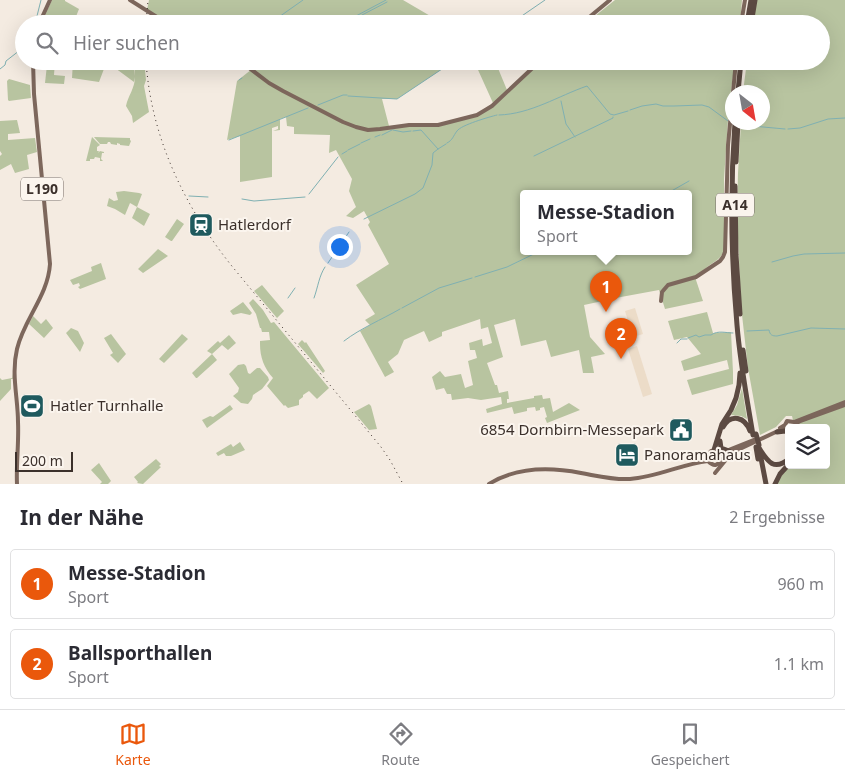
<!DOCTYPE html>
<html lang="de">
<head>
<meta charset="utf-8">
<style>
	:root { --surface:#fff; --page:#f2f2f3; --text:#2b2b33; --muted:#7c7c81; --line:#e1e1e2; --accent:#ea580c }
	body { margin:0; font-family:"Noto Sans",sans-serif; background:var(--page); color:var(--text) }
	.controls { position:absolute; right:15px; bottom:15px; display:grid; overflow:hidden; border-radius:5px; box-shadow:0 5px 20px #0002 }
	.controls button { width:45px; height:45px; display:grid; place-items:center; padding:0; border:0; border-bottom:1px solid var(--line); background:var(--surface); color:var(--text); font:25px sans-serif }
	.compass { position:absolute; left:725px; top:85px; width:45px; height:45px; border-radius:50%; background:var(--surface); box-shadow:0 5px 20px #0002; rotate:149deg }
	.scale { position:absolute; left:15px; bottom:12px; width:58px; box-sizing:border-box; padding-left:5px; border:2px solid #3b302b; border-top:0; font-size:14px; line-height:18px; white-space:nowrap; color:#3b302b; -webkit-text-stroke:4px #fbf5ee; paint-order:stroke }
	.you { position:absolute; left:339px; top:246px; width:18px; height:18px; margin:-12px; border:4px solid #fff; border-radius:50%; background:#1a73e8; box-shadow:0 0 0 8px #1a73e833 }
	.badge { display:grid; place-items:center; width:32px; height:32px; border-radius:50%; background:var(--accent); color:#fff; font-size:16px; font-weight:700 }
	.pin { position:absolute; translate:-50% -41px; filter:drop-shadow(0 1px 2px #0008) }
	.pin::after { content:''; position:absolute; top:26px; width:18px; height:15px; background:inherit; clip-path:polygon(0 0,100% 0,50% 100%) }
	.popup { position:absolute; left:520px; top:190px; width:172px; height:65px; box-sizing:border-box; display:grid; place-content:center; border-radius:5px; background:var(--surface); filter:drop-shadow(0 1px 4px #0005); font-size:16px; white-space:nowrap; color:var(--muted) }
	.popup b { font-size:19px; color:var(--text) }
	.popup::after { content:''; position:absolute; left:50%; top:100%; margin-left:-10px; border:10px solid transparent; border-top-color:var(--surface) }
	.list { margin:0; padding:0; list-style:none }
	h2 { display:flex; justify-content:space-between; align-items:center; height:65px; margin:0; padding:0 20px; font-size:21px }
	h2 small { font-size:16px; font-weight:400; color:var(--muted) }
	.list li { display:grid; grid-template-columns:32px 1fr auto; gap:15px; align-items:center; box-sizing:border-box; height:70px; margin:0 10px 10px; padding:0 10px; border:1px solid var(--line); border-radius:5px }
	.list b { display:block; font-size:19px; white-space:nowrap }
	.list p { margin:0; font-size:16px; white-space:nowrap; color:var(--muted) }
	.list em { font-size:16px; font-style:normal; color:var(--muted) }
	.icon { flex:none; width:28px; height:28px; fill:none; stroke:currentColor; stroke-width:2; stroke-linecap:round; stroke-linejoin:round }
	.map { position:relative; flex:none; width:845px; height:484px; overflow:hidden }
	.search { position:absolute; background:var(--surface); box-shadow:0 5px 20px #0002; left:15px; right:15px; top:15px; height:55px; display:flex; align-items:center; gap:12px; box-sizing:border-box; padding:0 18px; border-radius:28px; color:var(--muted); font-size:19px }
	.sheet { height:225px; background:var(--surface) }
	nav { display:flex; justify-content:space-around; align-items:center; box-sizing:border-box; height:70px; border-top:1px solid var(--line); background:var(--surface); font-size:14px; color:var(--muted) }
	nav a { display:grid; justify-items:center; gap:2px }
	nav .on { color:var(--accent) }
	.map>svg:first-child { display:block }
	.green { fill:#b8c4a0; fill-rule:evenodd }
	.plaza { fill:#ecdcc8 }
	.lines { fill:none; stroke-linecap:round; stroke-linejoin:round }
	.stream { stroke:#7fb0b2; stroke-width:1 }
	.major { stroke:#7d675c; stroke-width:4 }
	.highway { stroke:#5c4a42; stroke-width:5 }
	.rail { stroke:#3b302b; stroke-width:1; stroke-dasharray:1 4; stroke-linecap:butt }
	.highway-bridge { stroke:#5c4a42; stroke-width:5 }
	.labels { text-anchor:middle; stroke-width:4; stroke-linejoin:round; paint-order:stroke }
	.shield { fill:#fbf5ee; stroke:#756b66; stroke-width:1 }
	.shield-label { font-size:14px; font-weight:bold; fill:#3b302b }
	.poi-label { font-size:15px; fill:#3b302b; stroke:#fbf5ee; text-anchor:start }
</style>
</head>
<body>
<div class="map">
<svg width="845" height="484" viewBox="0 0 845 484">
	<rect width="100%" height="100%" fill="#f4ebe1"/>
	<path class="green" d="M 52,0 L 65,0 L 65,1 L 79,9 L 73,24 L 41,24 Z
		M 149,0 L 403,0 L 444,24 L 196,24 L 192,22 L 191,24 L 169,24 L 147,10 Z
		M 615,0 L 742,0 L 740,24 L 585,24 Z
		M 757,0 L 845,0 L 845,484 L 777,484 L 778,480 L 790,465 L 826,465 L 826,428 L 795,428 L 792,416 L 786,416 L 776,427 L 760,435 L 748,368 L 741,306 L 737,215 L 738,173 L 741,123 L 762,122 L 762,92 L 743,92 L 747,61 L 821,61 L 821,24 L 752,24 Z
		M 44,61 L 55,61 L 54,75 L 65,76 L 64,84 L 45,83 L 47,65 L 44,65 Z
		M 73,61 L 107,61 L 99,82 L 72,78 Z
		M 120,61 L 130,61 L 134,65 L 135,76 L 135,61 L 144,61 L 146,80 L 144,86 L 149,112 L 133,123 L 132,116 L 126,106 C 128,96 135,88 135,77 L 134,82 L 115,68 Z
		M 243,61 L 454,61 L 397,99 L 382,99 L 389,126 L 437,124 L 477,114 L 493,103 L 474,61 L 495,61 L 507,90 L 538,61 L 735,61 L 729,105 L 724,179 L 724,250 C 721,260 714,261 706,268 C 703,270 700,273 696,276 L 696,280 L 703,301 L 665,309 L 659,290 L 621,297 L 584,305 L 590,337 L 605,354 L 591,357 L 594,373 L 583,373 L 579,350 L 551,357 L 546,340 L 521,346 L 515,319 L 494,325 L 503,357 L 487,363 L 495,385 L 497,385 L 499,393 L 508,391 L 509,399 L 507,399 L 507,403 L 534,398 L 534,396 L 542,395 L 543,399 L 550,398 L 553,412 L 569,403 L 580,410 L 547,423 L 545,418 L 547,417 L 544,407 L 540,408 L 540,410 L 536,411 L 535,407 L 527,408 L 527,411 L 514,414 L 512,407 L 487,413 L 486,409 L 502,404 L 501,397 L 481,400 L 468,398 L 452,400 L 451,394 L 447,394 L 444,388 L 436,390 L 432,377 L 440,371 L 445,377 L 461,374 L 465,388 L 473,385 L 468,361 L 477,358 L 475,350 L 470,350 L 469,343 L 482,339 L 483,346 L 492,343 L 488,327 L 481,329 L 480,319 L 442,332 L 442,336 L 429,342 L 424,331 L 404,340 L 398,354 L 388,362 L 394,372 L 385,377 L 360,331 L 370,325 L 365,320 L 375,314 L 356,285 L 389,264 L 368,225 L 370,222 L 364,211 L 353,218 L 346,216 L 356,207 L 349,191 L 352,179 L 336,150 L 329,153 L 330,135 L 294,134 L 294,127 L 287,126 L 286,117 L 280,119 L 280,130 L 273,131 L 278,129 L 278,126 L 272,128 L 272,177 L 240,182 L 240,136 L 227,140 L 237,81 L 252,69 ZM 524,193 L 688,193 L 688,251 L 524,251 Z
		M 9,79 L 30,85 L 31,98 L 9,101 L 8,100 L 7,81 Z
		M 17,120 L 20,133 L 8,134 L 8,140 L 35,138 L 37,152 L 27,155 L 29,169 L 15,173 L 11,164 L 0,170 L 0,156 L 2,154 L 0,151 L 0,121 Z
		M 92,137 L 100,145 L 97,147 L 97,151 L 99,151 L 98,153 L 100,151 L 104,152 L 104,153 L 102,153 L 101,159 L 103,161 L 100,161 L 100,158 L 95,157 L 94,159 L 90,159 L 90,161 L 86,161 Z
		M 94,137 L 130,138 L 130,140 L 131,141 L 129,146 L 120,145 L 120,144 L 117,143 L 117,145 L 111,144 L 110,142 L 108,142 L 107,144 L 100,144 Z
		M 124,191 L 139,193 L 142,194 L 137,207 L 150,214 L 144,226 L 132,218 L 137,207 L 130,203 L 125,215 L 115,209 L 107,206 L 109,198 L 114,201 L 118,200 L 116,192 Z
		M 177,219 L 184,224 L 172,241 L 171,241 L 165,237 Z
		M 158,249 L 168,256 L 143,273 L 138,269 Z
		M 101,263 L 106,279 L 80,289 L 78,287 L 80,286 L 79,283 L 73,285 L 70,280 L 92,271 L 91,267 Z
		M 262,285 L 284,311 L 277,318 L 254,291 Z
		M 253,299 L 263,310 L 271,323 L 274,322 L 329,388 L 317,399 L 309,391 L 303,395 L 303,397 L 299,400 L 299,405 L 288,408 L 285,405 L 284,406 L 267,386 L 273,378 C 264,368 260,357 260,344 L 260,341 L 270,340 L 269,332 L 262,332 L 261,328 L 260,328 L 256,314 L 249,303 Z
		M 243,302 L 252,313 L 250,315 L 241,313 L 233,315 L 230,311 Z
		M 707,312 L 713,333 L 731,332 L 733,372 L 733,384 L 692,395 L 687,380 L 729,369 L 727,360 L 684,371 L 681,361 L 701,354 L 687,337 L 674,340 L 668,321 Z
		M 33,316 L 41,324 L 46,319 L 53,328 L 44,338 L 29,324 Z
		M 71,328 L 78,331 L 84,343 L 80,352 L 66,333 Z
		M 111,334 L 126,354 L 118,363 L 110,355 L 113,353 L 104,338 Z
		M 182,334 L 188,339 L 164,363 L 159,359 Z
		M 229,335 L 236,343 L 228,350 L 222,345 L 212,354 L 207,351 L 218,341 L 220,343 Z
		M 302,340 L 305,343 L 306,342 L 325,371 L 323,373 L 298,344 Z
		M 212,354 L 217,360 L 197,378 L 196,378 L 192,373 Z
		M 244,364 L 246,366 L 248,373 L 250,374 L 257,368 L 260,368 L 268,377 L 269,380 L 262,389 L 253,395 L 252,399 L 248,404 L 241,403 L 233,396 L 238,392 L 239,388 L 229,374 L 238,365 Z
		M 12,373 L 13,379 L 11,379 L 11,389 L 0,401 L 0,378 L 2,380 L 12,378 Z
		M 742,388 L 747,419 L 741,416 L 731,415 L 737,405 Z
		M 369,404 L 371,406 L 377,429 L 369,430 L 354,412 Z
		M 230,405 L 233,409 L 207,428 L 202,420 L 210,416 L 213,417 Z
		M 240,442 L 245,450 L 231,456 L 226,456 L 224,453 L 218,456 L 216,453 L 231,444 L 233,447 Z
		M 156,459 L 161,464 L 159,466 L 161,467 L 143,484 L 137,483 L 138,482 L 134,477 Z
		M 99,463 L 111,481 L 108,484 L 100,484 L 102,482 L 91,470 Z"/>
	<path class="plaza" d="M 635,308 L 643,334 L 633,337 L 625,311 Z
		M 637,346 L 652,394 L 643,397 L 628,349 Z"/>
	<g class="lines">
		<path class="stream" d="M 362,15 L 387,2
			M 349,21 L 360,16
			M 513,22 L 545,0
			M 35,24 L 41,0
			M 269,24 L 303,0
			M 341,24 L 386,0
			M 344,24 L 347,22
			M 511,24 L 512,23
			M 258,68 L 270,61
			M 0,69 L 5,65 L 6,61 L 24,47
			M 260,69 L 275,61
			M 239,80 L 242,78
			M 348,96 L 397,99 L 454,61
			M 561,101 L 566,124 L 575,137
			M 318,105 L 343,95 L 347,95
			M 630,110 L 642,106 L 656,104 L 663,106 L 674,106 L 702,105 L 709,107 L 728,121
			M 499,115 C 531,114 558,96 587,86 L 610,114 L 614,115 L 628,111
			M 741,125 L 785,129
			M 788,129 L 800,128 L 828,119 L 845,118
			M 393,130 L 403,132 L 411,131
			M 413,131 L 421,130 L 438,149
			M 382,135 L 392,130
			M 375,137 L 380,135
			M 229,140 L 308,108
			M 361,143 L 370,139
			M 447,143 C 453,140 453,136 457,131 C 461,125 489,117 497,115
			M 348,150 L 360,144
			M 342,154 L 347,151
			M 534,156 L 613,118 L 613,117
			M 668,193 L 689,181
			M 309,194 L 338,157
			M 189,196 L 208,197
			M 242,199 L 254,201 L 305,197
			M 364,219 L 415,194 L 423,188 L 432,165 L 433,153 L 438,149 L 446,144
			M 772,262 L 793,256 L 804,254 L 845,253
			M 328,263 L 349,232
			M 475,277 L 507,267 L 540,251
			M 288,298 L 295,288
			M 314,298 C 318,287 319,276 325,267
			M 402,308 L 439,288 L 472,278
			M 747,331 L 769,330 C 770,335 772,336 777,336 L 811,328 L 845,329
			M 688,338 L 696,335 L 699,337 L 705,335 L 711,335 C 718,330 726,333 733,333
			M 344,341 C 361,328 381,320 400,309
			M 677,343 L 681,339 L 687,339"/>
		<path class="major" d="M 130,0 L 168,24
			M 39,24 L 50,0
			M 581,24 L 610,0
			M 741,24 L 745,0
			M 240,61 L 269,83 L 283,91 L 343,122 L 356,127 L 368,130 L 380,129 L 409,125 L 438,125 L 477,115 L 492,106 L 540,61
			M 661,301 L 662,292 L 668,285 L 696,277 L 720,261 L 723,257 L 725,252 L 728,145 L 736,61
			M 780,428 L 785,425 L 787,421 L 794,422 L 845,402
			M 792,428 L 795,424 L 800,421 L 845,405
			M 721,453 L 756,439
			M 708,461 L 707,456 L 711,451 L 717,450 L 721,454
			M 715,473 L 729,456
			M 17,484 C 16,464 19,443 18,422 C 18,398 11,374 17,349 C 24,319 48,296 50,264 L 34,94 L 33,61
			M 489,484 C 516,467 550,467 581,473 C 598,476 613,480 630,479 C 657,477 682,464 708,461 C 718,471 720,459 727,455 L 780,430 L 784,429 L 789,430"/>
		<path class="highway" d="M 747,24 L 751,0
			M 751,24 L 755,0
			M 738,92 L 741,61
			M 735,122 C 730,190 731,258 737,325 C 740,362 747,399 753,435
			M 736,162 L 738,122
			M 735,186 L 736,255 L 740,314
			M 743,350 L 746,371
			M 723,427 C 731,413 745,417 750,431
			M 777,432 L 785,431 L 789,433
			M 720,441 L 721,448 L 729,451
			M 756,447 L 758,459
			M 759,448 C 767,460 773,472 789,459
			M 714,450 L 722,424 L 731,410 L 736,398 L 739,385 L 740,373
			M 760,453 L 766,484
			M 775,484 L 780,474 L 789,464"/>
		<path class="rail" d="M 146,24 L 148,0
			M 146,61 C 151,137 184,206 231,265 L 381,447 L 390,460 L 403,484"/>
		<path class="highway-bridge" d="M 756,434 L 759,445"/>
	</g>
	<defs>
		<symbol id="station-square" viewBox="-11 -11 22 22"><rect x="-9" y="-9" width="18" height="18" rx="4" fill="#1f5a5e" stroke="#fbf5ee"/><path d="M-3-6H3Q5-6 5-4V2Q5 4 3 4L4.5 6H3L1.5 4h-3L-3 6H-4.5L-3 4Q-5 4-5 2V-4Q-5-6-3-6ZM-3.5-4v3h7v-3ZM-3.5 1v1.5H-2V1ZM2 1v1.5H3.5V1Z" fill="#fff"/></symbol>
		<symbol id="stadium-square" viewBox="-11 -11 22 22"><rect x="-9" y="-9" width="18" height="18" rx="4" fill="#1f5a5e" stroke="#fbf5ee"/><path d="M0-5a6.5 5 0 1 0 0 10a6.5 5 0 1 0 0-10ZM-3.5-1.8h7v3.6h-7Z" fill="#fff"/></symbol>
		<symbol id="civic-square" viewBox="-11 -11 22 22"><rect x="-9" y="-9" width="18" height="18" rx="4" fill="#1f5a5e" stroke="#fbf5ee"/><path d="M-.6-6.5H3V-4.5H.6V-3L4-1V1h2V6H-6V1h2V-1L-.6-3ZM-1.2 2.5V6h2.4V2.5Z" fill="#fff"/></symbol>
		<symbol id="hotel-square" viewBox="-11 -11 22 22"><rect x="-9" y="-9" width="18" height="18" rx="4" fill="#1f5a5e" stroke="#fbf5ee"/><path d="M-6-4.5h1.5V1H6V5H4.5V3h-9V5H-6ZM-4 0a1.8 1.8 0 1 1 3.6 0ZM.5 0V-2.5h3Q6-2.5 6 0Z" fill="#fff"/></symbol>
	</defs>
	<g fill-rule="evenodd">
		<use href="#station-square" x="187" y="211" width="28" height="28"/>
		<use href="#stadium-square" x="18" y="392" width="28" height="28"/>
		<use href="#civic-square" x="667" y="416" width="28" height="28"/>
		<use href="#hotel-square" x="613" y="441" width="28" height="28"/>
	</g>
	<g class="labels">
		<g class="shield">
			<rect x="21" y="177.5" width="42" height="23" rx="4"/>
			<rect x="716" y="193.5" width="38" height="23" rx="4"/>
		</g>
		<g class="shield-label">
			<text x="42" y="194">L190</text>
			<text x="735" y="210">A14</text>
		</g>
		<g class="poi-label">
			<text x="218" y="230">Hatlerdorf</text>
			<text x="50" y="411">Hatler Turnhalle</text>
			<text x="664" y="435" text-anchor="end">6854 Dornbirn-Messepark</text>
			<text x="644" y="460">Panoramahaus</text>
		</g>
	</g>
</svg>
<div class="controls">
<button><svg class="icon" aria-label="layers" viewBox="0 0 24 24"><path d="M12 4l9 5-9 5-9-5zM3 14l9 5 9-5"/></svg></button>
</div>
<svg class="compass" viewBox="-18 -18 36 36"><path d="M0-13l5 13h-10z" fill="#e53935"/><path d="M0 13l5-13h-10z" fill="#7c7c81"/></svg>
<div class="scale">200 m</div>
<div class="you"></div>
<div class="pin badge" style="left:606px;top:312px">1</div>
<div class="popup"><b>Messe-Stadion</b>Sport</div>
<div class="pin badge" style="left:621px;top:359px">2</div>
<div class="search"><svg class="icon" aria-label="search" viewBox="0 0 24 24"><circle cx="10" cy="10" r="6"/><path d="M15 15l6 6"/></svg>Hier suchen</div>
</div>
<section class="sheet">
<h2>In der Nähe<small>2 Ergebnisse</small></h2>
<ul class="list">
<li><span class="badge">1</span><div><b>Messe-Stadion</b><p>Sport</p></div><em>960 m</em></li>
<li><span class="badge">2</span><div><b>Ballsporthallen</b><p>Sport</p></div><em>1.1 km</em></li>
</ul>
</section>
<nav>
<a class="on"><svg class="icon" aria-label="map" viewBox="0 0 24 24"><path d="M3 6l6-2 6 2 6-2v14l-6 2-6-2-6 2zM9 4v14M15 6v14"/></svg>Karte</a>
<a><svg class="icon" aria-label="directions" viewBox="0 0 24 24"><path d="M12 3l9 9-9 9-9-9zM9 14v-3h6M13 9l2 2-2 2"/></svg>Route</a>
<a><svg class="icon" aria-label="saved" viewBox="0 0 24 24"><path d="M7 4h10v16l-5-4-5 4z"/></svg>Gespeichert</a>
</nav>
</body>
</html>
